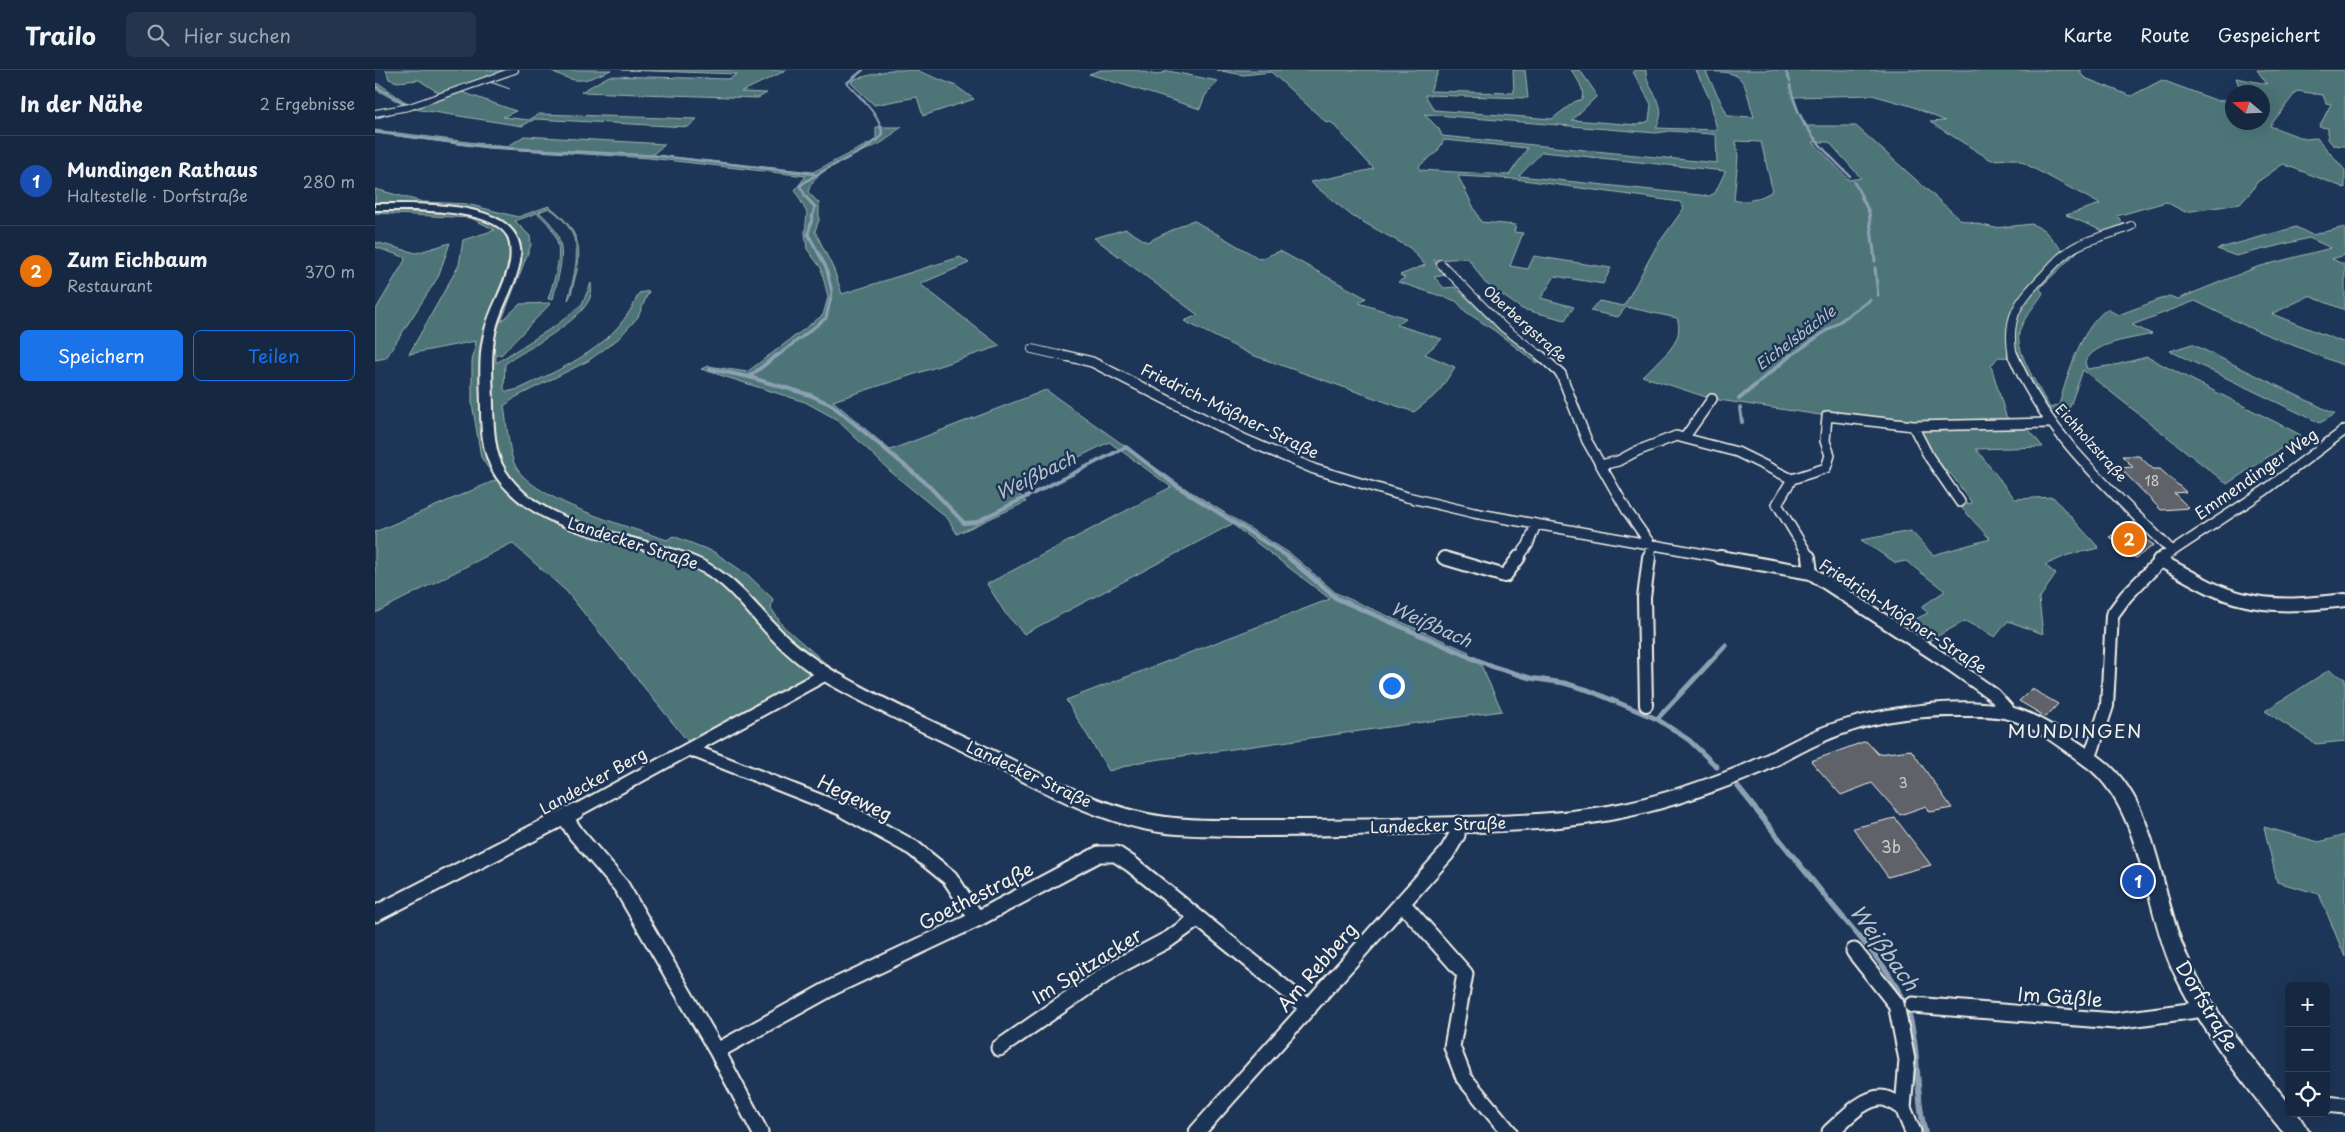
<!DOCTYPE html>
<html lang="de">
<head>
<meta charset="utf-8">
<style>
	:root { --surface:#162841; --page:#23344c; --text:#f1f3f6; --muted:#9ea6b1; --line:#35445a; --accent:#1a73e8 }
	body { margin:0; font-family:"Playpen Sans",sans-serif; background:var(--page); color:var(--text) }
	.controls { position:absolute; right:15px; bottom:15px; display:grid; overflow:hidden; border-radius:8px; box-shadow:0 5px 20px #0002 }
	.controls button { width:45px; height:45px; display:grid; place-items:center; padding:0; border:0; border-bottom:1px solid var(--line); background:var(--surface); color:var(--text); font:25px sans-serif }
	.compass { position:absolute; left:1850px; top:15px; width:45px; height:45px; border-radius:50%; background:var(--surface); box-shadow:0 5px 20px #0002; rotate:289deg }
	.you { position:absolute; left:1016px; top:615px; width:18px; height:18px; margin:-12px; border:4px solid #fff; border-radius:50%; background:#1a73e8; box-shadow:0 0 0 8px #1a73e833 }
	.badge { display:grid; place-items:center; width:32px; height:32px; border-radius:50%; background:var(--accent); color:#fff; font-size:16px; font-weight:700 }
	.pin { position:absolute; translate:-50% -50%; border:2px solid #fff; box-shadow:0 1px 5px #0006 }
	.list { margin:0; padding:0; list-style:none }
	h2 { display:flex; justify-content:space-between; align-items:center; height:65px; margin:0; padding:0 20px; font-size:21px }
	h2 small { font-size:16px; font-weight:400; color:var(--muted) }
	.list li { display:grid; grid-template-columns:32px 1fr auto; gap:15px; align-items:center; box-sizing:border-box; height:90px; padding:0 20px; border-top:1px solid var(--line) }
	.list b { display:block; font-size:19px; white-space:nowrap }
	.list p { margin:0; font-size:16px; white-space:nowrap; color:var(--muted) }
	.list em { font-size:16px; font-style:normal; color:var(--muted) }
	.actions { display:flex; gap:10px; padding:15px 20px }
	.actions a { flex:1; padding:11px 0; border:1px solid var(--accent); border-radius:8px; text-align:center; font-size:18px; color:var(--accent) }
	.actions .main { background:var(--accent); color:#fff }
	.icon { flex:none; width:28px; height:28px; fill:none; stroke:currentColor; stroke-width:2; stroke-linecap:round; stroke-linejoin:round }
	.map { position:relative; flex:none; width:1970px; height:1062px; overflow:hidden }
	header { display:flex; align-items:center; gap:30px; box-sizing:border-box; height:70px; padding:0 25px; background:var(--surface); border-bottom:1px solid var(--line) }
	header strong { font-size:24px }
	nav { display:flex; gap:28px; margin-inline-start:auto; font-size:18px }
	.search { width:350px; height:45px; background:var(--page); display:flex; align-items:center; gap:12px; box-sizing:border-box; padding:0 18px; border-radius:8px; color:var(--muted); font-size:19px }
	main { display:flex }
	aside { flex:1; background:var(--surface) }
	.map>svg:first-child { display:block }
	.green { fill:#4d7478; stroke:#a0b2b0; fill-rule:evenodd }
	.lines { fill:none; stroke-linecap:round; stroke-linejoin:round }
	.stream-far4 { stroke:#8da1b3; stroke-width:2.5 }
	.stream-far3 { stroke:#8da1b3; stroke-width:3 }
	.stream-far2 { stroke:#8da1b3; stroke-width:4 }
	.stream-far1 { stroke:#8da1b3; stroke-width:5 }
	.stream { stroke:#8da1b3; stroke-width:5.5 }
	.building { fill:#5e6269; stroke:#f4f1e8 }
	.minor-far4-casing { stroke:#f4f1e8; stroke-width:8 }
	.minor-far3-casing { stroke:#f4f1e8; stroke-width:10 }
	.minor-far2-casing { stroke:#f4f1e8; stroke-width:12 }
	.minor-far1-casing { stroke:#f4f1e8; stroke-width:16 }
	.minor-casing { stroke:#f4f1e8; stroke-width:19 }
	.tertiary-casing { stroke:#f4f1e8; stroke-width:4 }
	.minor-far4 { stroke:#1d3557; stroke-width:6 }
	.minor-far3 { stroke:#1d3557; stroke-width:8 }
	.minor-far2 { stroke:#1d3557; stroke-width:9 }
	.minor-far1 { stroke:#1d3557; stroke-width:12 }
	.minor { stroke:#1d3557; stroke-width:15 }
	.tertiary { fill:#1d3557; fill-rule:evenodd }
	.labels { text-anchor:middle; stroke-width:5; stroke-linejoin:round; paint-order:stroke }
	.far-street-label { font-size:14px; fill:#f4f1e8; stroke:#1d3557 }
	.number-label { font-size:14px; fill:#cecdc8 }
	.far-water-label { font-size:15px; font-style:italic; fill:#b8c2c9; stroke:#1d3557 }
	.street-label { font-size:16px; fill:#f4f1e8; stroke:#1d3557 }
	.near-number-label { font-size:16px; fill:#cecdc8 }
	.water-label { font-size:18px; font-style:italic; fill:#b8c2c9; stroke:#1d3557 }
	.quarter-label { font-size:19px; letter-spacing:1px; fill:#f4f1e8; stroke:#1d3557 }
	.near-street-label { font-size:19px; fill:#f4f1e8; stroke:#1d3557 }
	.near-water-label { font-size:21px; font-style:italic; fill:#b8c2c9; stroke:#1d3557 }
</style>
</head>
<body>
<header>
<strong>Trailo</strong>
<div class="search"><svg class="icon" aria-label="search" viewBox="0 0 24 24"><circle cx="10" cy="10" r="6"/><path d="M15 15l6 6"/></svg>Hier suchen</div>
<nav><a>Karte</a><a>Route</a><a>Gespeichert</a></nav>
</header>
<main>
<aside>
<h2>In der Nähe<small>2 Ergebnisse</small></h2>
<ul class="list">
<li><span class="badge" style="background:#1a4fb4">1</span><div><b>Mundingen Rathaus</b><p>Haltestelle · Dorfstraße</p></div><em>280 m</em></li>
<li><span class="badge" style="background:#e8710a">2</span><div><b>Zum Eichbaum</b><p>Restaurant</p></div><em>370 m</em></li>
</ul>
<div class="actions"><a class="main">Speichern</a><a>Teilen</a></div>
</aside>
<div class="map">
<svg width="1970" height="1062" viewBox="0 0 1970 1062">
	<rect width="100%" height="100%" fill="#1d3557"/>
	<filter id="ink" filterUnits="userSpaceOnUse"><feTurbulence type="fractalNoise" baseFrequency=".02" numOctaves="2"/><feDisplacementMap in="SourceGraphic" scale="10" xChannelSelector="R" yChannelSelector="G"/><feConvolveMatrix kernelMatrix="1 2 1 2 8 2 1 2 1" color-interpolation-filters="sRGB"/></filter>
	<g filter="url(#ink)">
		<path class="green" d="M 11,0 L 142,0 L 114,11 L 135,19 L 111,11 L 84,21 L 141,41 L 128,47 L 154,50 L 164,44 L 322,49 L 313,57 L 160,49 L 147,56 L 33,38 L 0,49 L 0,47 L 31,36 L 0,19 L 0,13 L 6,15 L 36,36 L 67,25 L 44,10 L 22,12 L 14,9 Z
			M 175,0 L 236,0 C 208,12 203,15 175,0 Z
			M 247,0 L 412,0 L 366,22 L 392,23 L 383,28 L 206,22 L 234,6 L 354,9 L 362,4 Z
			M 515,0 L 541,0 L 581,16 L 599,29 L 548,46 L 542,27 L 499,35 L 476,13 L 480,9 Z
			M 726,0 L 761,0 L 781,5 L 793,1 L 843,11 L 830,26 L 825,39 L 714,4 Z
			M 841,0 L 1064,0 L 1055,21 L 1139,23 L 1138,0 L 1150,0 L 1153,28 L 1050,25 L 1059,40 L 1177,49 L 1199,32 L 1207,29 C 1210,18 1202,9 1196,0 L 1205,0 L 1220,22 L 1221,27 L 1197,50 L 1262,55 L 1274,51 L 1276,34 L 1258,2 L 1259,0 L 1271,0 C 1270,22 1296,31 1281,58 L 1342,60 L 1335,30 L 1321,0 L 1706,0 L 1706,4 L 1710,8 L 1756,26 L 1787,10 L 1843,31 L 1857,28 L 1858,52 L 1888,52 L 1888,22 L 1866,22 L 1861,8 L 1892,14 L 1882,0 L 1970,0 L 1970,76 L 1958,75 L 1953,69 L 1953,58 L 1944,57 L 1956,34 L 1951,33 L 1948,25 L 1922,21 L 1895,56 L 1930,69 L 1942,68 L 1970,100 L 1970,118 L 1908,94 L 1881,113 L 1877,121 L 1865,134 L 1810,142 L 1791,132 L 1742,146 L 1749,154 L 1730,162 L 1691,145 L 1725,134 L 1641,89 L 1616,90 L 1555,52 L 1570,51 L 1536,36 L 1497,25 L 1419,27 L 1429,56 L 1481,56 L 1586,150 L 1620,158 L 1657,154 L 1669,160 L 1687,180 L 1700,180 L 1703,177 L 1705,179 L 1668,215 L 1665,219 L 1668,223 C 1661,235 1647,249 1644,263 C 1640,282 1666,321 1675,338 L 1684,335 C 1693,304 1705,259 1732,239 L 1743,245 L 1794,226 L 1803,229 L 1882,197 L 1956,178 L 1934,168 L 1861,186 L 1842,179 L 1921,157 L 1937,165 L 1970,157 L 1970,185 L 1957,189 L 1970,195 L 1970,240 L 1934,226 L 1897,244 L 1970,273 L 1970,296 L 1875,258 L 1820,231 L 1757,255 L 1777,264 C 1755,270 1721,271 1710,292 L 1712,299 L 1740,295 L 1772,287 L 1926,365 L 1852,414 L 1708,300 L 1694,339 L 1679,352 L 1641,288 L 1623,287 L 1616,296 L 1631,346 L 1642,356 L 1651,356 L 1668,377 L 1601,379 L 1640,429 L 1678,427 L 1724,478 L 1693,485 L 1670,495 L 1681,504 L 1664,529 L 1668,564 L 1633,551 L 1620,567 L 1590,551 L 1550,573 L 1526,556 L 1553,543 L 1546,537 L 1570,521 L 1531,491 L 1521,493 L 1486,470 L 1536,461 L 1558,485 L 1615,469 L 1584,435 L 1597,433 L 1576,404 L 1568,403 L 1541,356 L 1452,346 L 1337,329 L 1267,306 C 1284,290 1311,273 1302,248 L 1251,237 L 1243,247 L 1215,241 L 1224,231 L 1249,236 L 1281,177 L 1309,138 L 1305,132 L 1141,109 L 1083,106 L 1106,152 L 1141,155 L 1139,162 L 1148,163 L 1135,196 L 1153,199 L 1159,186 L 1236,198 L 1228,214 L 1180,206 L 1166,228 L 1199,237 L 1190,250 L 1147,239 L 1110,213 L 1093,188 L 1059,190 L 1062,196 L 1071,205 L 1059,207 L 1069,218 L 1080,217 L 1127,262 L 1164,291 L 1161,293 L 1120,261 L 1091,242 L 1081,231 L 1023,212 L 1030,208 L 1025,205 L 1050,195 L 1035,178 L 977,146 L 935,112 L 999,99 L 956,52 L 952,53 L 896,2 L 868,5 ZM 1331,2 C 1373,0 1368,12 1379,47 L 1353,46 ZM 1049,44 L 1281,63 L 1295,61 L 1336,64 L 1341,65 L 1342,93 L 1067,66 L 1064,59 ZM 1069,70 L 1152,78 L 1152,79 L 1134,105 L 1045,100 L 1044,96 L 1062,82 ZM 1361,71 L 1386,72 L 1397,118 L 1396,122 C 1386,128 1369,134 1359,130 L 1363,87 ZM 1438,72 L 1454,72 L 1486,108 L 1474,110 ZM 1167,82 L 1350,101 L 1350,102 L 1340,123 L 1334,126 L 1144,106 Z
			M 501,57 L 527,57 C 519,61 514,69 506,73 C 485,84 439,97 433,122 L 444,133 L 444,150 L 440,161 L 459,200 L 467,224 L 585,187 L 594,193 L 545,214 L 625,276 L 458,331 L 515,380 L 671,320 L 805,415 L 916,484 L 961,523 L 1094,582 L 1092,588 L 1106,595 L 1127,641 L 765,692 L 734,701 L 691,630 L 955,529 L 857,454 L 649,564 L 630,543 L 612,514 L 796,417 L 734,372 L 640,419 L 651,432 L 582,464 L 573,449 L 516,402 L 461,349 L 430,332 L 326,299 L 333,296 L 372,302 L 448,245 L 453,227 L 446,198 L 432,179 L 430,163 L 432,143 L 420,120 L 431,106 L 274,88 L 112,78 L 0,63 L 0,60 L 132,77 L 149,66 L 290,74 L 277,85 L 438,102 L 497,72 L 501,68 Z
			M 0,119 L 48,132 L 92,134 L 143,147 L 174,136 C 200,156 210,175 200,208 C 198,215 197,225 193,230 C 203,191 211,164 174,138 L 164,142 C 196,169 187,192 178,229 L 173,229 C 184,195 194,169 162,143 L 140,151 L 155,166 L 156,175 L 126,252 L 145,234 L 176,233 L 126,285 L 121,285 L 121,293 L 183,254 L 207,234 L 216,213 C 216,217 217,221 216,225 C 209,251 152,278 130,294 L 129,319 L 131,322 L 144,319 C 192,296 242,276 264,223 L 274,221 L 263,247 L 243,269 L 213,291 L 141,327 L 129,336 C 132,354 133,376 139,393 C 154,430 255,457 292,470 L 298,466 L 339,482 L 373,505 L 398,529 L 396,538 L 408,556 L 455,597 L 314,673 L 191,521 L 137,473 L 0,543 L 0,462 L 121,410 L 106,387 L 97,333 L 97,292 L 101,271 L 34,284 L 84,195 L 88,170 L 120,160 L 96,148 L 0,143 Z
			M 818,150 L 885,189 L 905,181 L 991,228 L 984,233 L 1031,248 L 1022,255 L 1067,269 L 1050,284 L 1080,297 L 1063,323 L 1039,342 L 877,285 L 809,251 L 823,245 L 719,168 L 751,159 L 772,172 Z
			M 0,172 L 41,183 L 75,173 L 63,207 L 11,288 L 0,290 L 0,241 L 30,190 L 29,187 L 0,177 Z
			M 1817,274 L 1960,344 L 1945,353 L 1795,281 Z
			M 1954,600 L 1970,609 L 1970,671 L 1941,674 L 1890,641 Z
			M 1889,757 L 1944,772 L 1970,765 L 1970,887 L 1944,824 L 1902,812 Z"/>
		<g class="lines">
			<path class="stream-far4" d="M 1410,0 L 1415,11
				M 1415,15 C 1422,54 1447,79 1475,106
				M 0,16 L 34,36 L 32,36
				M 0,48 L 13,43
				M 0,62 L 114,77 L 285,86 L 439,104
				M 1479,112 L 1487,127
				M 431,127 L 425,116 C 450,95 488,86 507,65 C 507,45 484,27 472,13 L 488,0"/>
			<path class="stream-far3" d="M 1486,126 L 1494,142 L 1500,191
				M 1500,198 L 1503,225
				M 401,287 L 451,248 L 457,222 L 451,197 L 433,164 L 440,137 L 430,126
				M 1414,287 L 1495,230"/>
			<path class="stream-far2" d="M 402,285 L 374,307 L 435,325 L 457,335 L 552,414 L 589,453 L 601,452 L 751,377 L 800,415 L 915,488
				M 335,299 L 374,307
				M 1364,329 L 1416,285
				M 1365,338 L 1367,352"/>
			<path class="stream-far1" d="M 913,487 L 961,528 L 1116,596 L 1155,608 L 1189,613 L 1213,620 L 1282,649 L 1314,670 L 1342,697
				M 1282,649 L 1351,575
				M 1363,717 L 1383,742"/>
			<path class="stream" d="M 1382,741 L 1453,830
				M 1455,832 C 1483,867 1523,904 1535,948 C 1545,985 1540,1025 1550,1062"/>
		</g>
		<path class="building" d="M 1747,386 L 1764,386 L 1778,399 L 1785,399 L 1811,422 L 1799,423 L 1814,438 L 1786,440 L 1745,398 L 1758,397 Z
			M 1751,457 L 1779,475 L 1761,488 L 1742,478 L 1740,475 L 1744,472 L 1734,467 Z
			M 1657,619 L 1683,634 L 1671,647 L 1644,631 Z
			M 1491,671 L 1503,684 L 1536,680 L 1577,738 L 1555,742 L 1551,736 L 1525,745 L 1497,713 L 1466,725 L 1436,691 Z
			M 1520,748 L 1556,795 L 1513,807 L 1478,758 Z"/>
		<g class="lines">
			<defs>
				<path id="minor-far4" d="M 0,43 L 34,37 L 140,0"/>
				<path id="minor-far3" d="M 1066,194 L 1128,257 L 1167,287
					M 657,279 L 692,287
					M 1638,287 C 1630,246 1644,231 1671,203 C 1680,193 1690,182 1702,176 C 1719,167 1739,164 1756,156"/>
				<path id="minor-far2" d="M 687,285 L 717,292 L 871,370 L 939,399 L 1032,427 L 1099,443 L 1352,488
					M 1165,285 L 1186,304 L 1212,371 L 1252,441 L 1276,475 L 1274,488
					M 1638,285 C 1671,365 1737,421 1797,481
					M 1538,356 L 1554,387 L 1585,432
					M 1310,367 L 1337,329
					M 1226,395 L 1243,391 L 1262,381 L 1301,366 L 1362,382 L 1417,409
					M 1143,488 L 1153,475 L 1161,454
					M 1435,488 L 1402,434 L 1417,409 L 1451,398 L 1455,385 L 1450,371 L 1452,346 L 1538,356 L 1674,353
					M 1787,488 L 1889,421 L 1970,360"/>
				<path id="minor-far1" d="M 1345,487 L 1436,503 L 1578,596 L 1619,625 L 1635,643
					M 1434,487 L 1436,503
					M 1069,488 L 1130,506 L 1144,487
					M 1784,490 C 1811,504 1837,522 1867,529 C 1901,538 1936,534 1970,530
					M 1271,635 L 1269,528 L 1274,487
					M 314,679 L 474,742
					M 1714,690 L 1732,636 L 1737,545 L 1751,526 L 1789,487
					M 199,742 L 451,604"/>
				<path id="minor" d="M 471,741 L 538,778 L 575,808 L 602,849
					M 190,747 L 201,764 L 246,816 L 342,981
					M 1027,833 L 1090,904 L 1077,977 L 1089,1008 L 1134,1062
					M 0,844 L 201,741
					M 1479,881 L 1521,934 L 1532,990 L 1528,1038 L 1538,1062
					M 1538,935 L 1740,951 L 1829,939
					M 624,978 L 743,896 L 794,869 L 822,849
					M 1951,1034 L 1970,1036
					M 385,1062 L 342,981 L 458,917 L 602,849 L 724,784 L 741,784 L 756,794 L 934,938
					M 822,1062 L 1071,784 L 1082,765 L 1083,754
					M 1455,1062 C 1468,1051 1488,1027 1507,1028 C 1514,1028 1522,1035 1528,1038"/>
				<path id="tertiary" d="M 0,134 C 41,135 154,127 145,191 C 141,216 125,238 120,263 C 115,288 118,314 118,339 C 119,359 119,382 130,400 C 168,461 262,462 322,488 C 364,507 383,540 416,570 C 432,584 449,596 468,606 C 515,633 566,655 615,679 C 672,706 728,739 791,747 C 820,751 850,750 879,750 C 926,750 972,750 1019,749 C 1090,746 1162,748 1233,736 C 1278,728 1324,713 1366,696 C 1394,685 1419,669 1446,658 C 1496,639 1593,622 1645,640 C 1669,648 1711,676 1731,692 C 1784,737 1785,828 1813,888 C 1837,942 1877,988 1914,1033 L 1914,1043 L 1922,1043 L 1934,1062 L 1908,1062 C 1868,1013 1828,963 1800,905 C 1770,844 1768,739 1712,697 C 1692,682 1661,658 1637,650 C 1622,645 1603,646 1587,646 C 1540,645 1492,652 1450,671 C 1426,681 1405,695 1381,705 C 1338,723 1282,742 1235,750 C 1164,763 1092,762 1020,764 C 973,765 926,766 880,766 C 850,766 820,766 791,763 C 723,754 663,718 602,688 C 553,664 502,641 454,614 C 428,599 406,580 386,557 C 369,539 354,517 331,504 C 266,466 177,475 125,412 C 109,391 106,365 106,340 C 106,315 103,288 109,264 C 114,239 130,217 135,192 C 136,186 136,173 133,167 C 118,137 30,140 0,140 Z"/>
			</defs>
			<use href="#minor-far4" class="minor-far4-casing"/>
			<use href="#minor-far3" class="minor-far3-casing"/>
			<use href="#minor-far2" class="minor-far2-casing"/>
			<use href="#minor-far1" class="minor-far1-casing"/>
			<use href="#minor" class="minor-casing"/>
			<use href="#tertiary" class="tertiary-casing"/>
			<use href="#minor-far4" class="minor-far4"/>
			<use href="#minor-far3" class="minor-far3"/>
			<use href="#minor-far2" class="minor-far2"/>
			<use href="#minor-far1" class="minor-far1"/>
			<use href="#minor" class="minor"/>
			<use href="#tertiary" class="tertiary"/>
		</g>
	</g>
	<g class="labels">
		<g class="far-street-label">
			<text transform="translate(1150 254) rotate(42)" y="5">Oberbergstraße</text>
			<text transform="translate(1716 373) rotate(48)" y="5">Eichholzstraße</text>
		</g>
		<g class="number-label">
			<text x="1777" y="416">18</text>
			<text x="1528" y="718">3</text>
		</g>
		<g class="far-water-label">
			<text transform="translate(1421 268) rotate(-37)" y="5">Eichelsbächle</text>
		</g>
		<g class="street-label">
			<text transform="translate(855 341) rotate(26)" y="6">Friedrich-Mößner-Straße</text>
			<text transform="translate(1881 404) rotate(-35)" y="6">Emmendinger Weg</text>
			<text transform="translate(258 473) rotate(18)" y="6">Landecker Straße</text>
			<text transform="translate(1528 546) rotate(33)" y="6">Friedrich-Mößner-Straße</text>
			<text transform="translate(654 704) rotate(25)" y="6">Landecker Straße</text>
			<text transform="translate(218 711) rotate(-29)" y="6">Landecker Berg</text>
			<text transform="translate(1063 755) rotate(-2)" y="6">Landecker Straße</text>
		</g>
		<g class="near-number-label">
			<text x="1516" y="783">3b</text>
		</g>
		<g class="water-label">
			<text transform="translate(661 406) rotate(-26)" y="6">Weißbach</text>
			<text transform="translate(1056 555) rotate(24)" y="6">Weißbach</text>
		</g>
		<g class="quarter-label">
			<text x="1700" y="668">MUNDINGEN</text>
		</g>
		<g class="near-street-label">
			<text transform="translate(480 728) rotate(26)" y="7">Hegeweg</text>
			<text transform="translate(601 826) rotate(-27)" y="7">Goethestraße</text>
			<text transform="translate(712 896) rotate(-32)" y="7">Im Spitzacker</text>
			<text transform="translate(942 897) rotate(-49)" y="7">Am Rebberg</text>
			<text transform="translate(1685 927) rotate(4)" y="7">Im Gäßle</text>
			<text transform="translate(1832 936) rotate(59)" y="7">Dorfstraße</text>
		</g>
		<g class="near-water-label">
			<text transform="translate(1509 878) rotate(54)" y="7">Weißbach</text>
		</g>
	</g>
</svg>
<div class="controls">
<button>+</button>
<button>−</button>
<button><svg class="icon" aria-label="locate" viewBox="0 0 24 24"><circle cx="12" cy="12" r="6"/><path d="M12 2v4M12 18v4M2 12h4M18 12h4"/></svg></button>
</div>
<svg class="compass" viewBox="-18 -18 36 36"><path d="M0-13l5 13h-10z" fill="#e53935"/><path d="M0 13l5-13h-10z" fill="#9ea6b1"/></svg>
<div class="you"></div>
<div class="pin badge" style="left:1763px;top:811px;background:#1a4fb4">1</div>
<div class="pin badge" style="left:1754px;top:469px;background:#e8710a">2</div>
</div>
</main>
</body>
</html>
